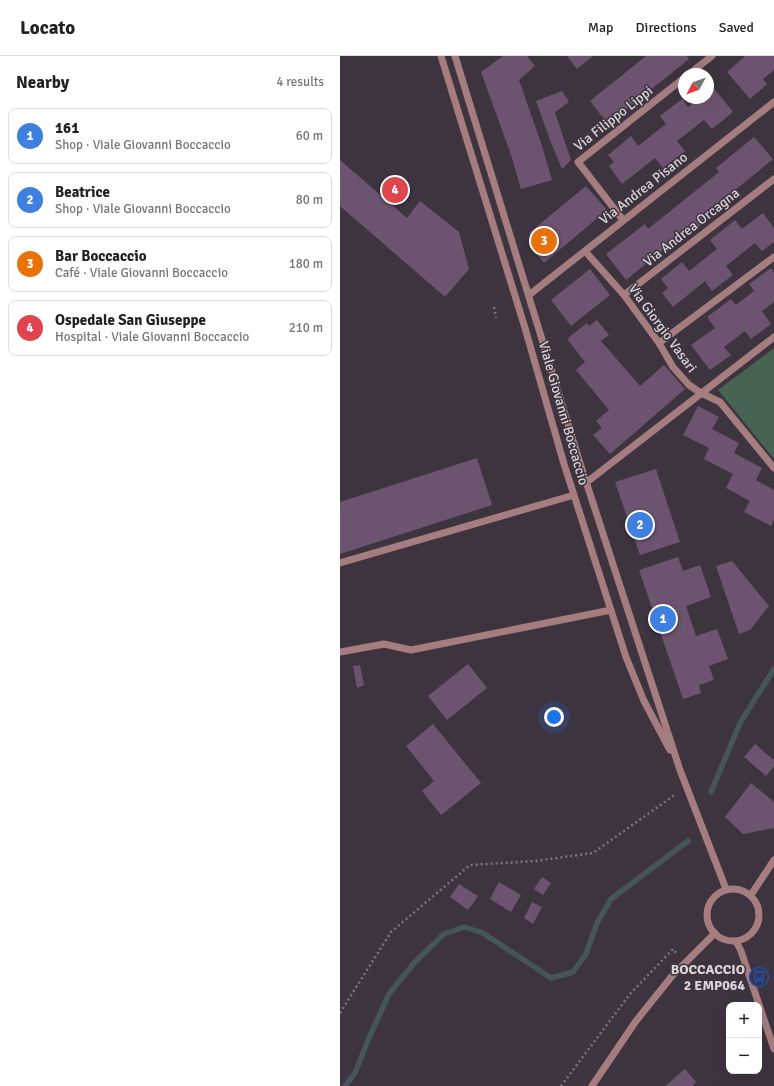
<!DOCTYPE html>
<html lang="en">
<head>
<meta charset="utf-8">
<style>
	:root { --surface:#fff; --page:#f6f6f6; --text:#222; --muted:#767676; --line:#e0e0e0; --accent:#427240 }
	body { margin:0; font-family:Signika,sans-serif; background:var(--page); color:var(--text) }
	.controls { position:absolute; right:12px; bottom:12px; display:grid; overflow:hidden; border-radius:8px; box-shadow:0 4px 16px #0002 }
	.controls button { width:36px; height:36px; display:grid; place-items:center; padding:0; border:0; border-bottom:1px solid var(--line); background:var(--surface); color:var(--text); font:20px sans-serif }
	.compass { position:absolute; left:338px; top:12px; width:36px; height:36px; border-radius:50%; background:var(--surface); box-shadow:0 4px 16px #0002; rotate:229deg }
	.you { position:absolute; left:214px; top:661px; width:14px; height:14px; margin:-10px; border:3px solid #fff; border-radius:50%; background:#1a73e8; box-shadow:0 0 0 6px #1a73e833 }
	.badge { display:grid; place-items:center; width:26px; height:26px; border-radius:50%; background:var(--accent); color:#fff; font-size:13px; font-weight:700 }
	.pin { position:absolute; translate:-50% -50%; border:2px solid #fff; box-shadow:0 1px 4px #0006 }
	.list { margin:0; padding:0; list-style:none }
	h2 { display:flex; justify-content:space-between; align-items:center; height:52px; margin:0; padding:0 16px; font-size:17px }
	h2 small { font-size:13px; font-weight:400; color:var(--muted) }
	.list li { display:grid; grid-template-columns:26px 1fr auto; gap:12px; align-items:center; box-sizing:border-box; height:56px; margin:0 8px 8px; padding:0 8px; border:1px solid var(--line); border-radius:8px }
	.list b { display:block; font-size:15px; white-space:nowrap }
	.list p { margin:0; font-size:13px; white-space:nowrap; color:var(--muted) }
	.list em { font-size:13px; font-style:normal; color:var(--muted) }
	.map { position:relative; flex:none; width:434px; height:1030px; overflow:hidden }
	header { display:flex; align-items:center; gap:24px; box-sizing:border-box; height:56px; padding:0 20px; background:var(--surface); border-bottom:1px solid var(--line) }
	header strong { font-size:19px }
	nav { display:flex; gap:22px; margin-inline-start:auto; font-size:14px }
	main { display:flex }
	aside { flex:1; background:var(--surface) }
	.map>svg:first-child { display:block }
	.green { fill:#476352 }
	.lines { fill:none; stroke-linecap:round; stroke-linejoin:round }
	.stream { stroke:#455559; stroke-width:5.5 }
	.building { fill:#6c536f }
	.path { stroke:#7d757e; stroke-width:2.5; stroke-dasharray:2 3; stroke-linecap:butt }
	.minor { stroke:#a57d7f; stroke-width:7 }
	.labels { text-anchor:middle; stroke-width:3; stroke-linejoin:round; paint-order:stroke }
	.street-label { font-size:14px; fill:#d9d3da; stroke:#3e343f }
	.poi-label { font-size:14px; font-weight:bold; fill:#d9d3da; stroke:#3e343f; text-anchor:end }
</style>
</head>
<body>
<header>
<strong>Locato</strong>
<nav><a>Map</a><a>Directions</a><a>Saved</a></nav>
</header>
<main>
<aside>
<h2>Nearby<small>4 results</small></h2>
<ul class="list">
<li><span class="badge" style="background:#3f7fe0">1</span><div><b>161</b><p>Shop · Viale Giovanni Boccaccio</p></div><em>60 m</em></li>
<li><span class="badge" style="background:#3f7fe0">2</span><div><b>Beatrice</b><p>Shop · Viale Giovanni Boccaccio</p></div><em>80 m</em></li>
<li><span class="badge" style="background:#e8710a">3</span><div><b>Bar Boccaccio</b><p>Café · Viale Giovanni Boccaccio</p></div><em>180 m</em></li>
<li><span class="badge" style="background:#e0444e">4</span><div><b>Ospedale San Giuseppe</b><p>Hospital · Viale Giovanni Boccaccio</p></div><em>210 m</em></li>
</ul>
</aside>
<div class="map">
<svg width="434" height="1030" viewBox="0 0 434 1030">
	<rect width="100%" height="100%" fill="#3e343f"/>
	<path class="green" d="M 434,292 L 434,403 L 378,334 Z"/>
	<g class="lines">
		<path class="stream" d="M 371,736 L 400,667 L 434,613
			M 5,1030 L 15,1017 L 29,982 L 49,938 L 74,907 L 104,878 L 124,871 L 143,877 L 211,922 L 233,916 L 246,898 L 257,867 L 271,843 L 348,785"/>
	</g>
	<path class="building" d="M 163,0 L 187,0 L 195,10 L 179,24 L 202,90 L 212,124 L 181,133 L 171,99 L 141,16 Z
		M 227,0 L 253,0 L 237,13 Z
		M 306,0 L 347,0 L 349,3 L 268,68 L 250,45 Z
		M 404,0 L 434,0 L 434,14 L 423,23 L 427,28 L 410,43 L 387,16 L 404,1 Z
		M 373,31 L 393,56 L 372,73 L 364,64 L 337,85 L 345,95 L 323,112 L 315,102 L 282,128 L 269,110 L 274,106 L 268,99 L 291,80 L 298,90 L 326,68 L 320,60 L 342,43 L 348,51 L 360,42 L 368,42 L 368,35 Z
		M 222,35 L 229,46 L 215,56 L 231,104 L 222,113 L 210,84 L 196,45 Z
		M 414,81 L 433,103 L 394,135 L 398,139 L 327,196 L 324,193 L 286,224 L 266,198 L 305,168 L 308,173 L 379,116 L 376,112 Z
		M 0,104 L 67,162 L 80,145 L 119,176 L 129,213 L 105,241 L 0,150 Z
		M 246,130 L 267,154 L 204,207 L 193,194 L 199,189 L 189,177 Z
		M 423,157 L 434,172 L 434,186 L 422,195 L 415,187 L 386,210 L 393,219 L 372,235 L 365,225 L 333,251 L 322,237 L 328,232 L 321,223 L 342,206 L 349,215 L 377,193 L 370,184 L 395,164 L 402,173 Z
		M 431,212 L 434,217 L 434,246 L 422,255 L 431,268 L 411,283 L 405,275 L 384,291 L 391,299 L 370,314 L 351,289 L 375,272 L 367,261 L 391,243 L 396,249 L 414,235 L 409,228 Z
		M 250,213 L 270,239 L 231,270 L 211,244 Z
		M 257,264 L 269,279 L 261,285 L 300,330 L 324,309 L 345,333 L 270,398 L 253,379 L 262,372 L 256,365 L 269,354 L 236,314 L 245,306 L 227,283 L 247,267 L 249,270 Z
		M 358,350 L 379,361 L 372,373 L 399,387 L 394,397 L 422,412 L 416,424 L 434,434 L 434,463 L 431,470 L 404,456 L 410,445 L 386,432 L 393,418 L 364,403 L 369,392 L 343,379 Z
		M 137,402 L 152,449 L 0,498 L 0,446 Z
		M 316,413 L 340,486 L 300,499 L 275,426 Z
		M 338,501 L 343,515 L 360,509 L 371,541 L 346,550 L 356,580 L 377,573 L 388,603 L 369,610 L 374,624 L 359,629 L 361,637 L 343,643 L 299,514 Z
		M 392,505 L 429,550 L 410,574 L 399,578 L 376,510 Z
		M 128,608 L 147,632 L 107,664 L 88,640 Z
		M 20,609 L 24,629 L 17,632 L 13,610 Z
		M 93,668 L 141,727 L 101,759 L 82,735 L 94,725 L 66,690 Z
		M 415,688 L 434,704 L 434,710 L 426,720 L 404,701 Z
		M 411,727 L 434,746 L 434,772 L 403,778 L 385,761 Z
		M 202,821 L 211,827 L 203,839 L 194,833 Z
		M 159,826 L 181,839 L 171,856 L 150,843 Z
		M 119,828 L 138,840 L 128,854 L 110,841 Z
		M 192,846 L 202,851 L 193,868 L 184,862 Z
		M 345,1013 L 356,1026 L 353,1029 L 354,1030 L 325,1030 Z"/>
	<g class="lines">
		<path class="path" d="M 154,251 L 156,262
			M 0,957 L 51,876 L 130,809 L 195,805 L 253,797 L 336,738
			M 221,1030 L 290,938 L 333,893 L 337,898"/>
		<path class="minor" d="M 101,0 L 185,272 L 224,408 L 286,601 L 304,645 L 330,694
			M 115,0 L 239,404 L 340,714 L 386,833
			M 349,18 L 372,0
			M 283,164 L 238,106 L 344,22
			M 245,195 L 284,239 L 319,287 L 333,311 L 349,329 L 361,337 L 380,346 L 434,412
			M 189,239 L 434,46
			M 284,239 L 434,123
			M 319,287 L 434,201
			M 247,426 L 434,281
			M 0,507 L 234,439
			M 0,596 L 44,588 L 71,594 L 271,554
			M367 859a26 26 0 1 1 52 0a26 26 0 1 1-52 0Z
			M 411,839 L 434,804
			M 396,885 L 401,895 L 434,993
			M 252,1030 L 296,965 L 332,920 L 375,877"/>
	</g>
	<defs>
		<symbol id="bus-ring" viewBox="-11 -11 22 22"><circle r="9.5" fill="#3e343f" stroke="#1a4fb4" stroke-width="1.5"/><path d="M-5-6H5V4H4V6H2V4H-2V6H-4V4H-5ZM-3.5-4V0h7V-4ZM-3.5 1.2v1.5H-2V1.2ZM2 1.2v1.5H3.5V1.2Z" fill="#1a4fb4"/></symbol>
	</defs>
	<g fill-rule="evenodd">
		<use href="#bus-ring" x="408" y="910" width="22" height="22"/>
	</g>
	<g class="labels">
		<g class="street-label">
			<text transform="translate(273 62) rotate(-38)" y="5">Via Filippo Lippi</text>
			<text transform="translate(303 132) rotate(-38)" y="5">Via Andrea Pisano</text>
			<text transform="translate(351 171) rotate(-38)" y="5">Via Andrea Orcagna</text>
			<text transform="translate(323 272) rotate(54)" y="5">Via Giorgio Vasari</text>
			<text transform="translate(224 357) rotate(74)" y="5">Viale Giovanni Boccaccio</text>
		</g>
		<g class="poi-label">
			<text x="405" y="918">BOCCACCIO<tspan x="405" dy="16">2 EMP064</tspan></text>
		</g>
	</g>
</svg>
<div class="controls">
<button>+</button>
<button>−</button>
</div>
<svg class="compass" viewBox="-18 -18 36 36"><path d="M0-13l5 13h-10z" fill="#e53935"/><path d="M0 13l5-13h-10z" fill="#767676"/></svg>
<div class="you"></div>
<div class="pin badge" style="left:323px;top:563px;background:#3f7fe0">1</div>
<div class="pin badge" style="left:300px;top:469px;background:#3f7fe0">2</div>
<div class="pin badge" style="left:204px;top:185px;background:#e8710a">3</div>
<div class="pin badge" style="left:55px;top:134px;background:#e0444e">4</div>
</div>
</main>
</body>
</html>
